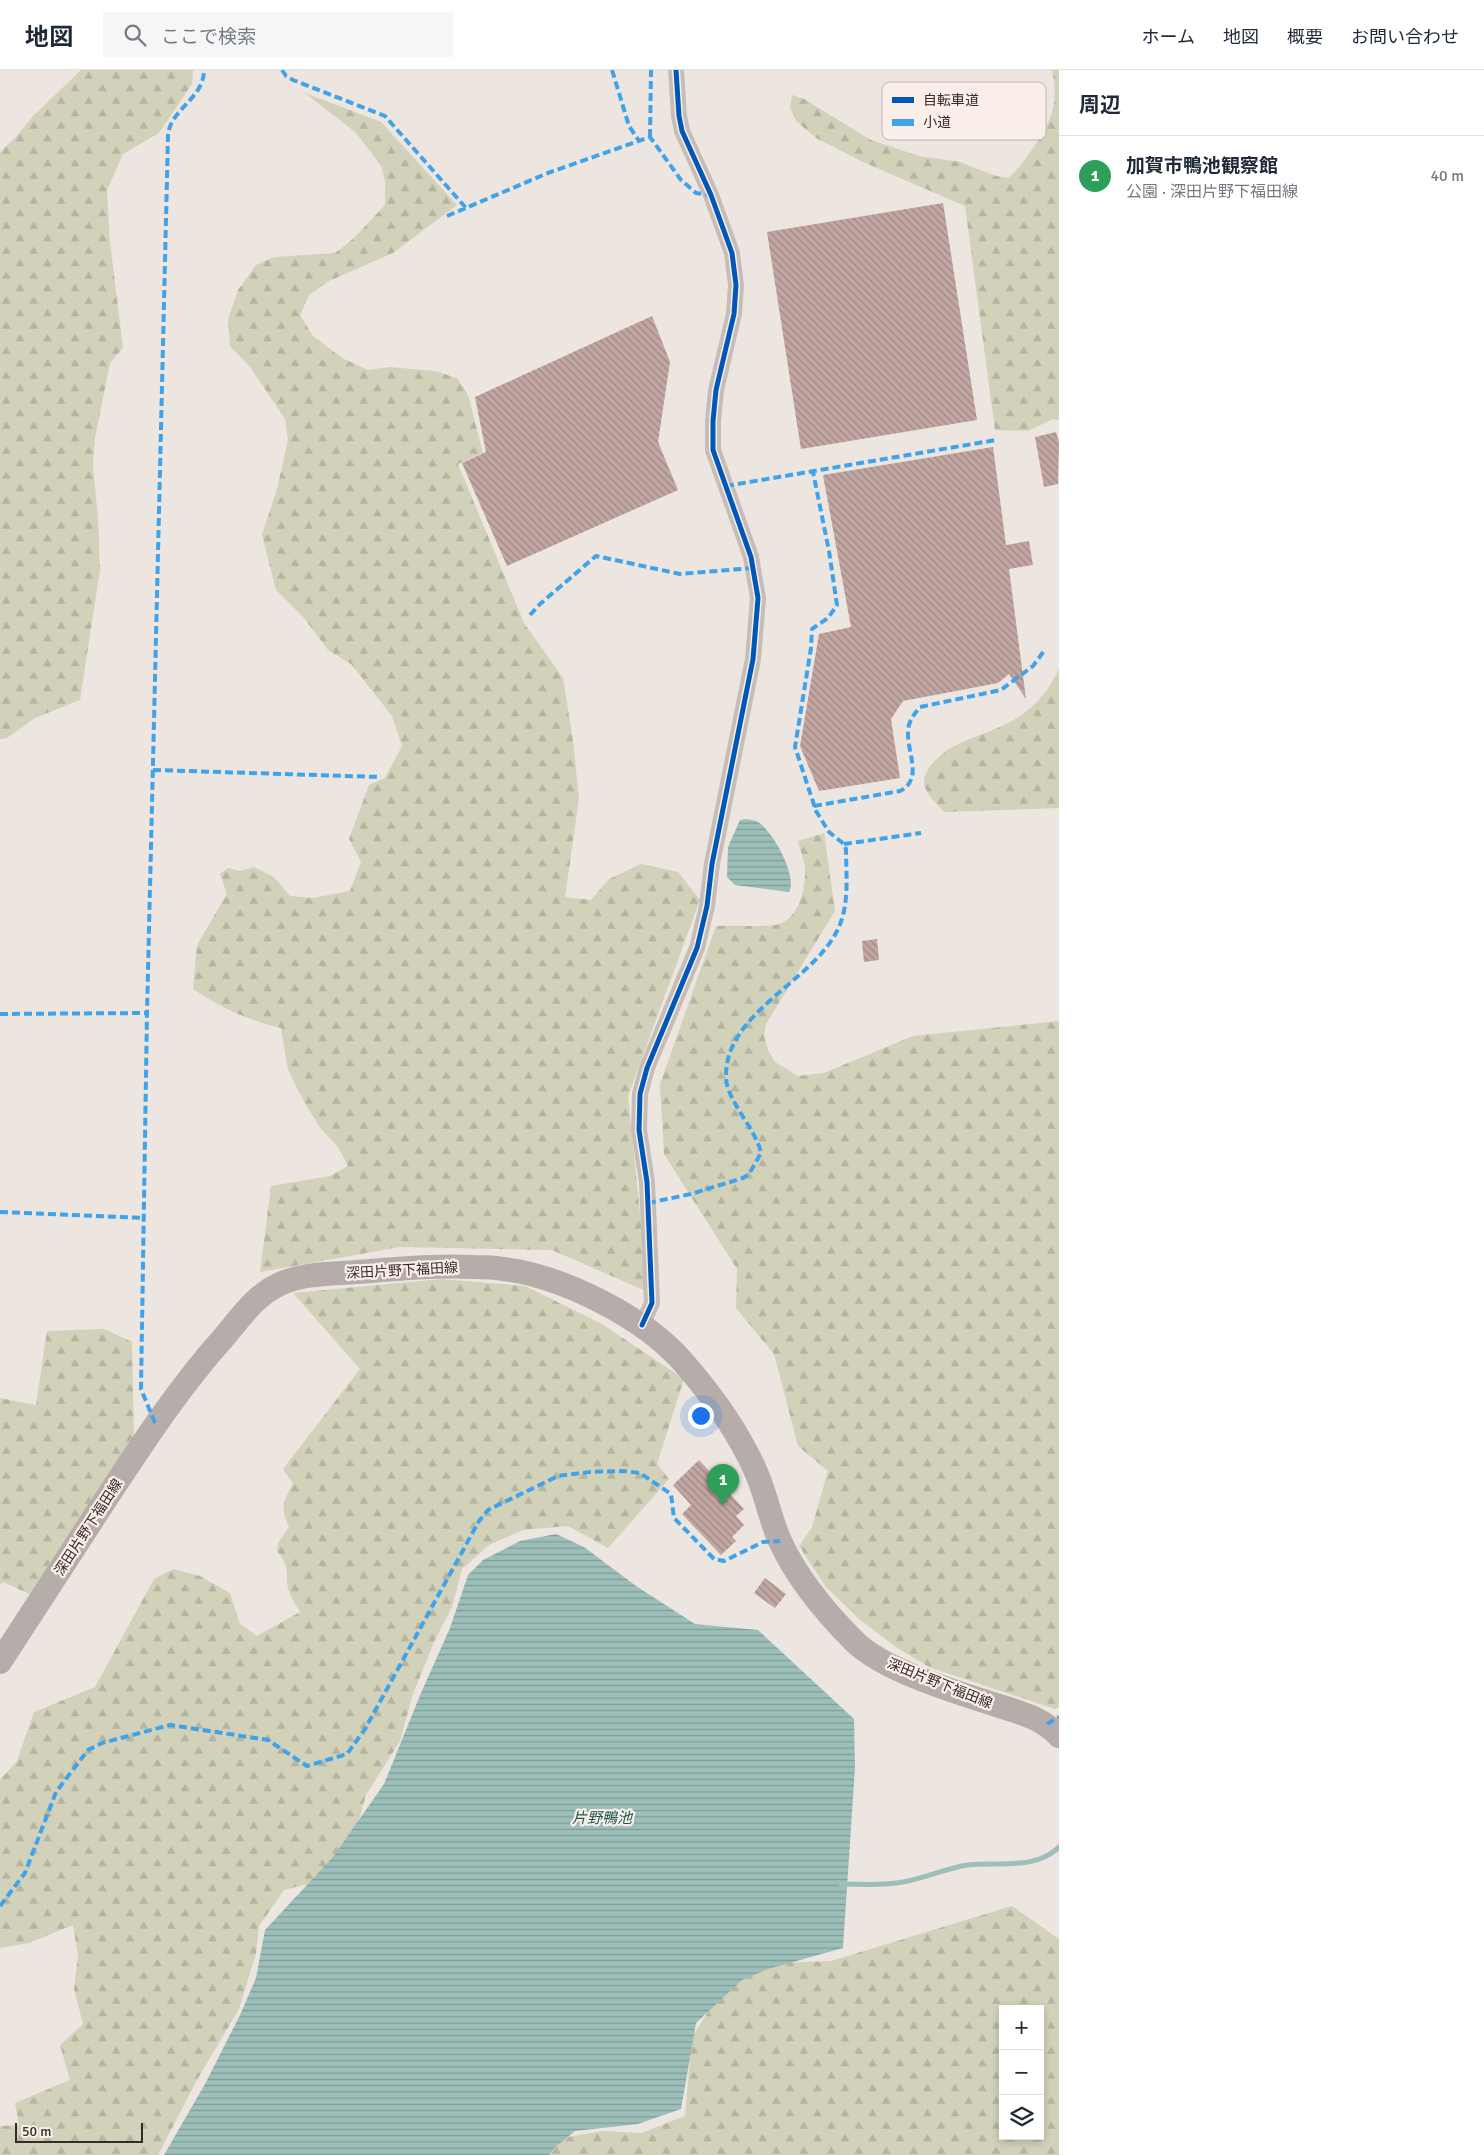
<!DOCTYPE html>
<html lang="ja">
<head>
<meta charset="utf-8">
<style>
	:root { --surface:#fff; --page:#f6f6f7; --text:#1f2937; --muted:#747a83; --line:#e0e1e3; --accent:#ea580c }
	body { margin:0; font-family:Signika,"Noto Sans JP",sans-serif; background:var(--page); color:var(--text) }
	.controls { position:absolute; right:15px; bottom:15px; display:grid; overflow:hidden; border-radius:0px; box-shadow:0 2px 8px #0003 }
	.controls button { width:45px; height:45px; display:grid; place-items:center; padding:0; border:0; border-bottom:1px solid var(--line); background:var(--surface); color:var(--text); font:25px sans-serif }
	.scale { position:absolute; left:15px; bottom:12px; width:128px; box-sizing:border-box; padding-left:5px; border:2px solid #372a28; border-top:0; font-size:14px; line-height:18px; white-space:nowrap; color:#372a28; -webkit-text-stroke:4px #faefe8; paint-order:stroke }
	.you { position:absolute; left:700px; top:1345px; width:18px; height:18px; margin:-12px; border:4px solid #fff; border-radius:50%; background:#1a73e8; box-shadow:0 0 0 8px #1a73e833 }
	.badge { display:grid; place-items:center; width:32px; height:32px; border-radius:50%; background:var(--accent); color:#fff; font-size:16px; font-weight:700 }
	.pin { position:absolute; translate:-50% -41px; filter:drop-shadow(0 1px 2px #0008) }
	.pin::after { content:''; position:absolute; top:26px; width:18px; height:15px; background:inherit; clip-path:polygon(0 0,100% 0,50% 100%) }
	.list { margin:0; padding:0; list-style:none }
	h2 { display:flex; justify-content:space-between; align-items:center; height:65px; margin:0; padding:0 20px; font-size:21px }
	h2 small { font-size:16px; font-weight:400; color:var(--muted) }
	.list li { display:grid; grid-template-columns:32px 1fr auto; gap:15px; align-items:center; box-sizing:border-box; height:80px; padding:0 20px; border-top:1px solid var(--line) }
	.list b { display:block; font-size:19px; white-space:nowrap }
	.list p { margin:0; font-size:16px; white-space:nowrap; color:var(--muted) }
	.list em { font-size:16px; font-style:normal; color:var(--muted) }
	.icon { flex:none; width:28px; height:28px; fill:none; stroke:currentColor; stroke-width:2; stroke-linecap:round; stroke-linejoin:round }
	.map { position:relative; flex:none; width:1059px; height:2085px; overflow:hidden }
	header { display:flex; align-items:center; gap:30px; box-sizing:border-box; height:70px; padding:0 25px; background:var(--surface); border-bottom:1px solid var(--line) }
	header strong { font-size:24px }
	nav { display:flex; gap:28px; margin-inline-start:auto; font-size:18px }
	.search { width:350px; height:45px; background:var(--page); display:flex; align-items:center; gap:12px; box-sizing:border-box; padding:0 18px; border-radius:0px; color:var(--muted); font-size:19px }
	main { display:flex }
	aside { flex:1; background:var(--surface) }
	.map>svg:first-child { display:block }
	.forest { fill:url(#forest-firs); fill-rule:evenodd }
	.water { fill:url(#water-rules) }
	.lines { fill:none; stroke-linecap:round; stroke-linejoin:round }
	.stream { stroke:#9cbfba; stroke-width:5 }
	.building { fill:url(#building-back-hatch) }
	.street { stroke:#c6bdb9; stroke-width:16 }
	.secondary { stroke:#b6adaa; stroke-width:24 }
	.quiet { stroke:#3fa3eb; stroke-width:4; stroke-dasharray:8 4; stroke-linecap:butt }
	.cycleway-casing { stroke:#faefe8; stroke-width:8 }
	.cycleway { stroke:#0057b8; stroke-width:5 }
	.labels { text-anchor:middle; stroke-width:4.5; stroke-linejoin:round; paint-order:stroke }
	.street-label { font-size:14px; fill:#372a28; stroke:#faefe8 }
	.water-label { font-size:15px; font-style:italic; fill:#1d5853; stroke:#faefe8 }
	.key { fill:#faefe8; stroke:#c0b4ae; stroke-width:1 }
	.key-label { font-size:14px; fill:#372a28 }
</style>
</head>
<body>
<header>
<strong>地図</strong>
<div class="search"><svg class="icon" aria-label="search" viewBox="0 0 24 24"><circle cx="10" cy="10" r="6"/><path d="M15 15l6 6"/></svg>ここで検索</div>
<nav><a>ホーム</a><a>地図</a><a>概要</a><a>お問い合わせ</a></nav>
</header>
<main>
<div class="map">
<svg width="1059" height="2085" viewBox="0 0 1059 2085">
	<defs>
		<pattern id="forest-firs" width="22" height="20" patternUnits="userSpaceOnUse" patternTransform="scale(1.25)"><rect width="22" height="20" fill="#d2d1ba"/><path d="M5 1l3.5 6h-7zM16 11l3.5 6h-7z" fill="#b5b4a0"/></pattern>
		<pattern id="water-rules" width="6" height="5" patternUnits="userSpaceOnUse" patternTransform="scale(1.25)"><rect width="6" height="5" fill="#9cbfba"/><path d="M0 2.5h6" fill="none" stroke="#809b97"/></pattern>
		<pattern id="building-back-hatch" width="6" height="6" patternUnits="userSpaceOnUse" patternTransform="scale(1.25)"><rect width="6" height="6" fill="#c1a6a2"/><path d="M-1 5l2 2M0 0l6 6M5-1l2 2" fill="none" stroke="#9e8784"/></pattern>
	</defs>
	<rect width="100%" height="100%" fill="#ede5e0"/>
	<path class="forest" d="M 81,0 L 193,0 L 192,14 L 159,63 L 123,84 L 107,120 L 110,172 L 123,278 L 110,293 L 95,368 L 93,396 L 98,448 L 100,500 L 80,630 L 35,648 L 7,668 L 0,669 L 0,82 L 17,66 L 32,47 Z
		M 1052,0 L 1059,0 L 1059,350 L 1053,349 L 1028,361 L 995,360 L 965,136 L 863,92 L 816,68 L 796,51 L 790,37 L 792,25 L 804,29 L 871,70 L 919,86 L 960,92 L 996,106 L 1008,108 C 1019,99 1025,89 1033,78 C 1052,50 1059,34 1052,0 Z
		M 305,23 L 381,52 L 457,135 L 393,183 L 329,211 L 309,225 L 300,245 L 313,266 L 342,288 L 368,300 L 390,297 L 435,301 L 457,308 L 468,325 L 483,383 L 458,394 L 524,553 L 563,608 L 573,670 L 579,729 L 565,827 L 591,830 L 609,809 L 641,794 L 678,802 L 700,830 L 628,1026 L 648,1222 L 552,1180 L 400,1177 L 260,1202 L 271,1116 L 330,1106 L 348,1096 L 338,1077 L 321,1059 L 307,1037 L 288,1000 L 281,958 C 247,950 222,938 193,919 L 197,875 L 227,824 L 220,804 L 228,798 L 240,801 L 254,797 L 274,807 L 290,826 L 312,828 L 350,821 L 361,792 L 349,769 L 369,715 L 385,708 L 402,676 L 392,646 L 351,594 L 328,580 L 304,548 L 276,520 L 262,465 L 277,419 L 288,370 L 285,349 L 251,298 L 230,276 L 228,249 L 238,220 L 256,195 L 274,187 L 335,183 L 354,168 L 385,135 L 385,111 L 381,95 L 355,62 Z
		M 1059,598 L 1059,738 L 944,742 C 937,733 923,723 924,710 C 925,699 941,683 951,678 C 972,666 996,661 1017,648 C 1036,636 1051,618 1059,598 Z
		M 824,763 L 835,841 L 766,954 L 764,966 L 768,980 L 775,992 L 798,1006 L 824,1003 L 913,966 L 1059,951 L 1059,1637 L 1055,1639 L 929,1597 L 899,1579 L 860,1550 L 826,1517 L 799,1476 L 812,1457 L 828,1401 L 798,1376 L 774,1284 L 736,1238 L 737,1199 L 664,1084 L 660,1014 L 716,856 C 735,855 756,857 775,855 C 799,851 806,818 805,798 C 804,789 800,780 798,771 Z
		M 441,1209 L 525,1216 L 602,1254 L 684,1309 L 657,1394 L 669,1409 L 608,1478 L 568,1456 L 523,1460 L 489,1475 L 462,1499 L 452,1537 L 435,1570 L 413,1624 L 400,1671 L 366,1725 L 354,1768 L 328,1809 L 284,1820 L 259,1856 L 256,1883 L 239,1939 L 197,2010 L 158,2085 L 0,2085 L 0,2056 L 19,2055 L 15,2033 L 70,2010 L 60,1975 L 83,1954 L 74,1919 L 78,1886 L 73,1855 L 29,1873 L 0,1878 L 0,1710 L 17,1691 L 34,1642 L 95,1617 L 154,1509 L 173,1499 L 200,1506 L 230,1523 L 240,1554 L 257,1566 L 300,1542 C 297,1536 292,1530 290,1524 C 283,1506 293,1501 277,1481 L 278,1473 L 289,1457 C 280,1437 283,1432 293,1414 L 283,1399 L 360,1299 L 293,1223 Z
		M 104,1259 L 132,1272 L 134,1371 L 32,1525 L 3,1512 L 0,1515 L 0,1328 L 36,1335 L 47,1261 Z
		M 1012,1836 L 1059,1869 L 1059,2085 L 540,2085 L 555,2069 L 604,2061 L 641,2063 L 685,2046 L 692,1967 L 722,1920 L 748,1894 L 831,1891 ZM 1003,1939 L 1040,1939 L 1040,2066 L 1003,2066 Z"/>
	<path class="water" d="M 746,749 C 750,750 755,750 758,752 C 772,760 798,806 789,822 L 735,815 L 727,807 L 728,777 L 740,750 Z
		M 556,1464 L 584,1477 L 636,1516 L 695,1554 L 758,1560 L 854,1649 L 855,1697 L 843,1878 L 768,1899 L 742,1910 L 696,1953 L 681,2039 L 638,2054 L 575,2061 L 555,2077 L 549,2085 L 164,2085 L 205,2014 L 240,1945 L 256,1908 L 265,1860 L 333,1787 L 384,1714 L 421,1623 L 450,1558 L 468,1505 L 483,1490 L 520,1471 Z"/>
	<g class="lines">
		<path class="stream" d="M 841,1814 C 861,1814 884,1816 903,1812 C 924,1808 945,1799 967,1795 C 996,1791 1035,1801 1059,1777"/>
	</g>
	<path class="building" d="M 943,133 L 977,350 L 801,379 L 767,162 Z
		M 652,246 L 670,292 L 658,372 L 678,420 L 507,496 L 462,393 L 486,382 L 475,327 Z
		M 1056,362 L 1059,372 L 1058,414 L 1044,417 L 1035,367 Z
		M 993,377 L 1006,475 L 1029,471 L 1033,495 L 1009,499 L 1026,629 L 1009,604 L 998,613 L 903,631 L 891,649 L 900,708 L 819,721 L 800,676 L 819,564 L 851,557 L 823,405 Z
		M 877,869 L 879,890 L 864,892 L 862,871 Z
		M 699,1390 L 744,1439 L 736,1446 L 744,1455 L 732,1467 L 736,1471 L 721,1485 L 682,1444 L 691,1435 L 673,1415 Z
		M 765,1508 L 786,1524 L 775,1538 L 754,1523 Z"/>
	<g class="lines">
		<path class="street" d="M 642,1255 L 652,1233 L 647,1112 L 639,1060 L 640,1024 L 647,998 L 697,878 L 707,836 L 712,794 L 753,589 L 758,528 L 751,487 L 713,380 L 713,351 L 716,320 L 734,244 L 736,215 L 732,183 L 711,125 L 682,61 L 679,46 L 676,0"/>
		<path class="secondary" d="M 0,1592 C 35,1539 69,1485 104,1432 C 142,1374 179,1317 225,1266 C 240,1248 256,1225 278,1215 C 302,1203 330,1204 357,1202 C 396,1199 435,1195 474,1197 C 484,1197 494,1197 503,1199 C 562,1206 644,1247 683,1292 C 712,1325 738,1361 756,1402 C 766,1424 770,1449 780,1471 C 797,1508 826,1543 854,1571 C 882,1599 949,1620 987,1632 C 1013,1641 1039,1645 1059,1666"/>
		<path class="quiet" d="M 282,0 L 286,6 L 293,10 L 385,46 L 466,138
			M 612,0 L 629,56 L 639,71
			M 650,67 L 651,0
			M 447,146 L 548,103 L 650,67 L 681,110 L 696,123 L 711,125
			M 726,416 L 996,370
			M 530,545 L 540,534 L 596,486 L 680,504 L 752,498
			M 153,700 L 381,707
			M 814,736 L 900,721 C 926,708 903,677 909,655 C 911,648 915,643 920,637 L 1001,620 L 1033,596 L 1044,581
			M 844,774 L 921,763
			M 0,944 L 147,943
			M 648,1133 L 691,1124 L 743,1108 L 749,1104 L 761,1083 C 756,1059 727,1031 726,1008 C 724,943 811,913 837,861 C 850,836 846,806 846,779 L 844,774 L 829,762 L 816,741 L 795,677 L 811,578 L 812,559 L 828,548 L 837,535 L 829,481 L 813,402
			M 0,1142 L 144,1148
			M 155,1353 L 141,1319 L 147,943 L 168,66 C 169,40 204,29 204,0
			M 1047,1654 L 1059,1647
			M 0,1836 L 25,1803 L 56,1722 L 88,1680 L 102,1673 L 170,1655 L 268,1670 L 307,1696 L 347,1684 L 365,1659 L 479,1451 L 488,1440 L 558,1406 L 590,1402 L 624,1401 L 640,1403 L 671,1424 L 674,1448 L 714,1489 L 724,1491 L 763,1472 L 780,1471"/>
		<defs>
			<path id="cycleway" d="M 642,1255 L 652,1233 L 647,1112 L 639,1060 L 640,1024 L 647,998 L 697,878 L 707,836 L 712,794 L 753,589 L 758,528 L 751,487 L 713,380 L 713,351 L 716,320 L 734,244 L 736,215 L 732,183 L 711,125 L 682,61 L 679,46 L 676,0"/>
		</defs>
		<use href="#cycleway" class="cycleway-casing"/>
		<use href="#cycleway" class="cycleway"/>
	</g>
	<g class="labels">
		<g class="street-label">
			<text transform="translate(402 1200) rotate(-3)" y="5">深田片野下福田線</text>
			<text transform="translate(88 1457) rotate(-57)" y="5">深田片野下福田線</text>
			<text transform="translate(940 1613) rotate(22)" y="5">深田片野下福田線</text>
		</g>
		<g class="water-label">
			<text x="602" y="1753">片野鴨池</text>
		</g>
	</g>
	<rect x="882" y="12" width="164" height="58" rx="8" class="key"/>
	<rect x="892" y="27" width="22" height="6" fill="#0057b8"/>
	<rect x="892" y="49" width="22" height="7" fill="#3fa3eb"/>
	<g class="key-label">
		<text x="923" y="35">自転車道</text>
		<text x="923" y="57">小道</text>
	</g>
</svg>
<div class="controls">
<button>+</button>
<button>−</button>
<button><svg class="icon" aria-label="layers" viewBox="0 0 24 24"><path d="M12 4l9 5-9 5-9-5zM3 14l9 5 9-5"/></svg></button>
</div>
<div class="scale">50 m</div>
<div class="you"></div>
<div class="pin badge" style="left:723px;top:1435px;background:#2e9e5b">1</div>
</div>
<aside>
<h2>周辺<small></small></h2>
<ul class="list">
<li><span class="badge" style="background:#2e9e5b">1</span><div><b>加賀市鴨池観察館</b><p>公園 · 深田片野下福田線</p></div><em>40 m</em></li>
</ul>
</aside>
</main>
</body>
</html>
